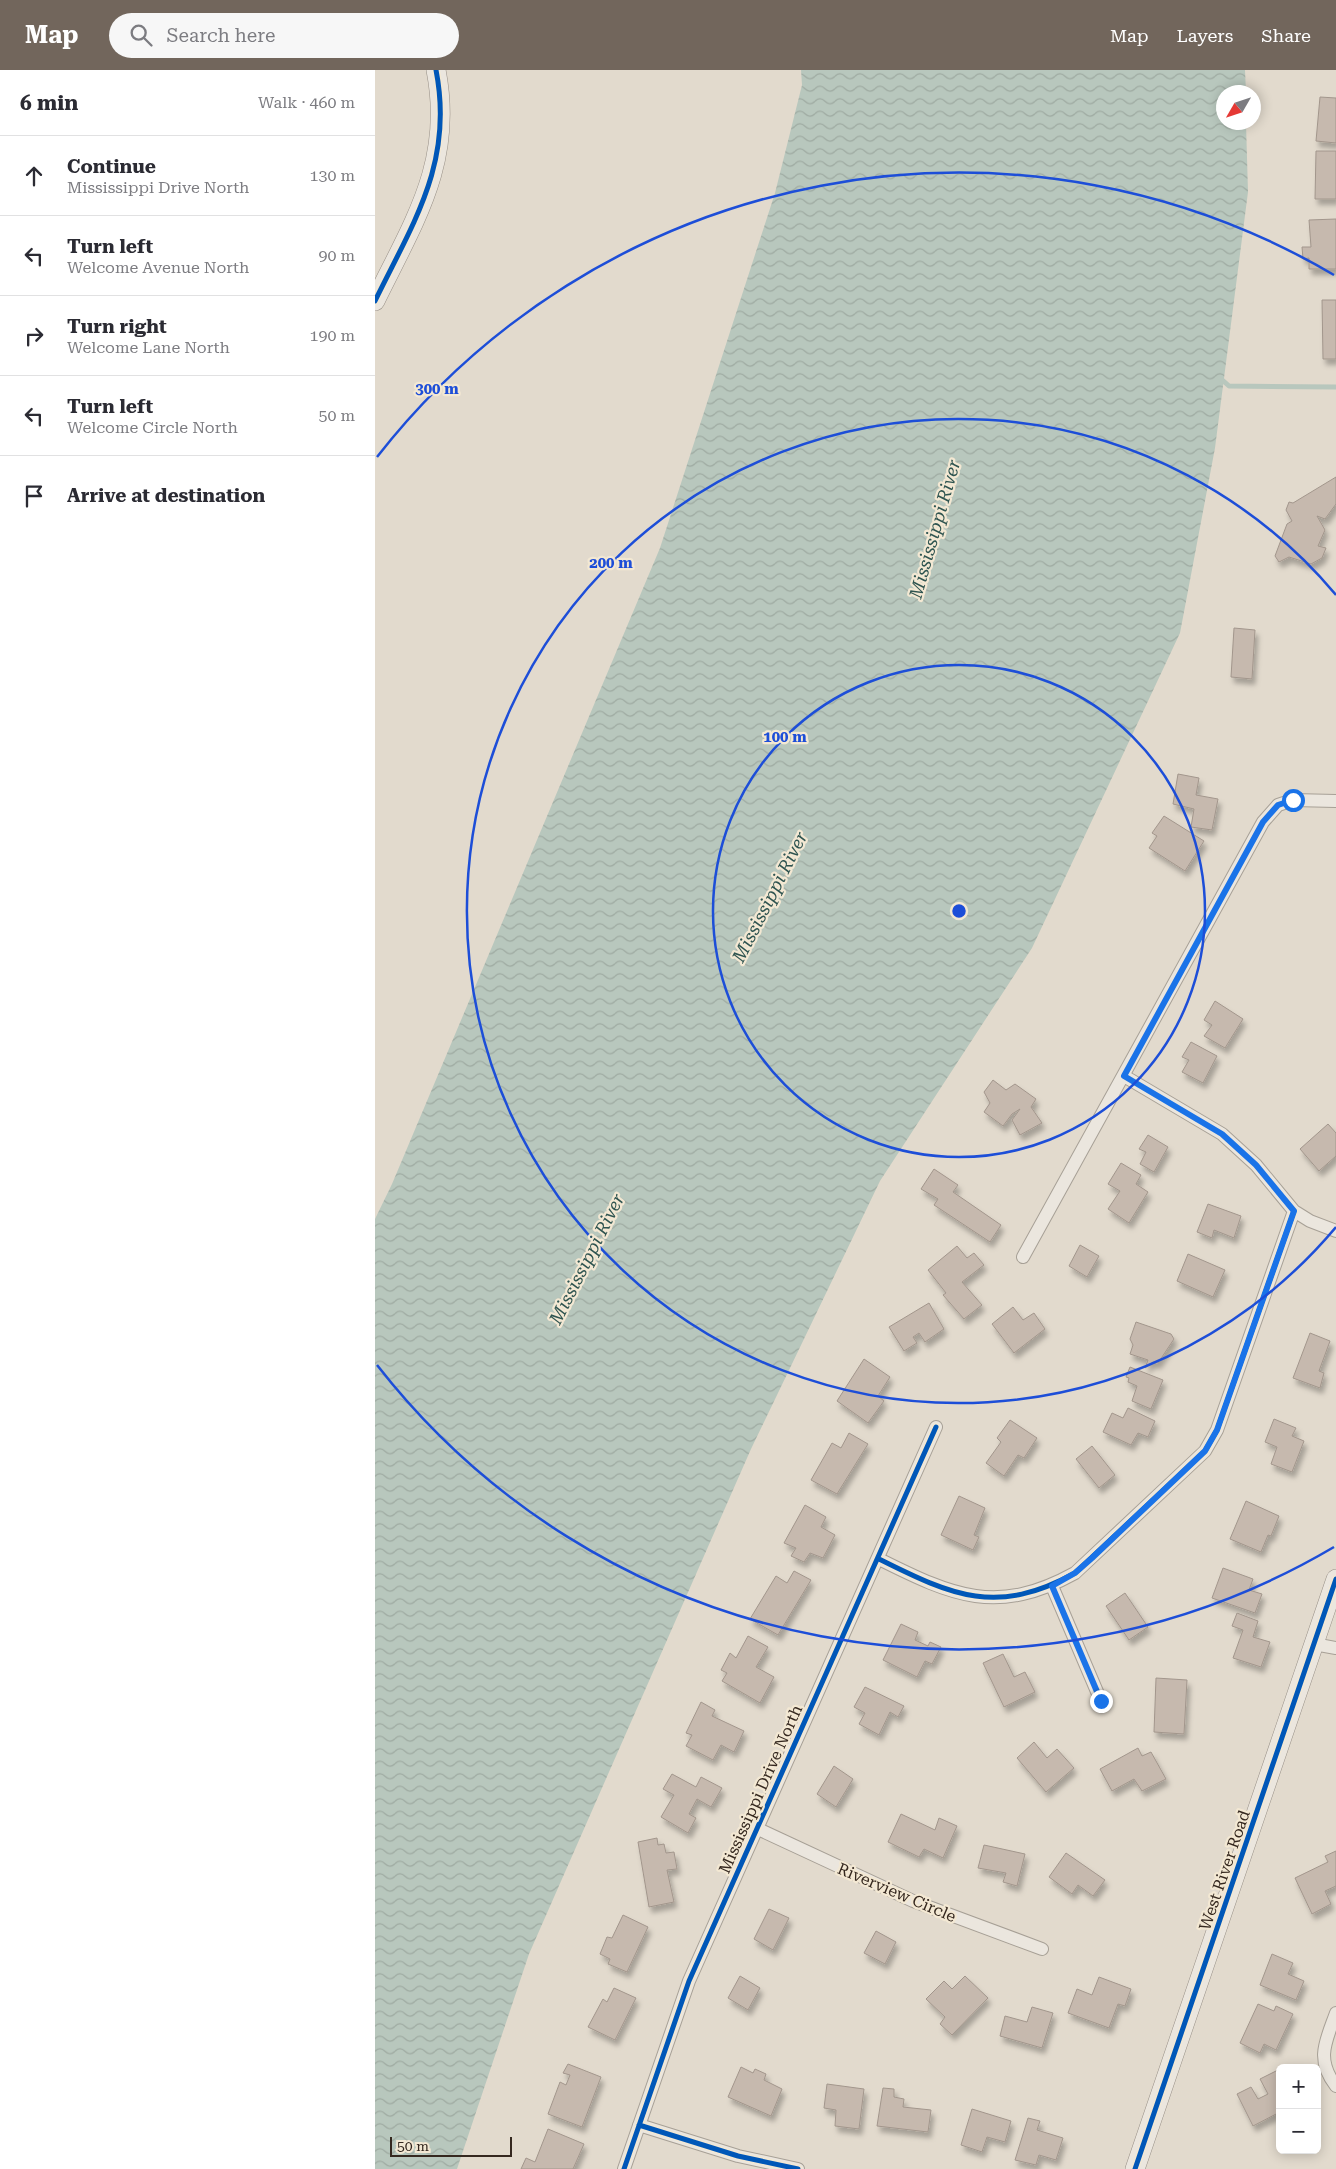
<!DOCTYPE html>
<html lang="en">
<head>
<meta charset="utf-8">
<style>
	:root { --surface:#fff; --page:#f7f7f7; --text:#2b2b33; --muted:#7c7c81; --line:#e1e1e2; --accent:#72665c }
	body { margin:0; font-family:"Roboto Serif",serif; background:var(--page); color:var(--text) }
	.controls { position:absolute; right:15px; bottom:15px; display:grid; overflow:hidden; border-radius:8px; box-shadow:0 2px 12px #0003 }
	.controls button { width:45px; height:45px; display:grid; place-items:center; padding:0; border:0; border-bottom:1px solid var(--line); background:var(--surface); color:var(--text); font:25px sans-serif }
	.compass { position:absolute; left:841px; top:15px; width:45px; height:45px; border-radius:50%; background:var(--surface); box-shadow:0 2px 12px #0003; rotate:231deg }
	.scale { position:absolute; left:15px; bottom:12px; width:122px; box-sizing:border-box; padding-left:5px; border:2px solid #35281f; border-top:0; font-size:14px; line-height:18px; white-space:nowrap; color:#35281f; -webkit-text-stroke:4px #f3e8d3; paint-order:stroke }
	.stop { position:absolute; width:15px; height:15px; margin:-11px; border:4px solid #1a73e8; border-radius:50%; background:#fff }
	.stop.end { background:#1a73e8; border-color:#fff; box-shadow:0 1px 5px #0008 }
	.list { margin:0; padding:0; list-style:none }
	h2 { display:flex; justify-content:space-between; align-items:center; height:65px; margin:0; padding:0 20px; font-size:21px }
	h2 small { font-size:16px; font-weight:400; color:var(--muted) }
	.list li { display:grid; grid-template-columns:32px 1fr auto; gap:15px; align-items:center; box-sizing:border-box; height:80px; padding:0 20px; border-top:1px solid var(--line) }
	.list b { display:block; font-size:19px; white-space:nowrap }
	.list p { margin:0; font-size:16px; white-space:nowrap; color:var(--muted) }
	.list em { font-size:16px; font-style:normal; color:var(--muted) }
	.icon { flex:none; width:28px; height:28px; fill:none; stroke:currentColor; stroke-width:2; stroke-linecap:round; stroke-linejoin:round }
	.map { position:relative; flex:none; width:961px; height:2099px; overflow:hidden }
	header { display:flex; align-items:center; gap:30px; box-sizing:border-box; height:70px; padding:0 25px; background:var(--accent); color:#fff }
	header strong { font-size:24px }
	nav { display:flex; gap:28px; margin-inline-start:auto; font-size:18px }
	.search { width:350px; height:45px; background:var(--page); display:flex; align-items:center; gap:12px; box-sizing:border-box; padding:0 18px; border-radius:28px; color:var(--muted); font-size:19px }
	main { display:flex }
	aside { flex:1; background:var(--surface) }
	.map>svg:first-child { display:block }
	.water { fill:url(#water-waves) }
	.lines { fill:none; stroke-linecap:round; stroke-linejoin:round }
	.stream { stroke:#b8c7bd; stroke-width:5 }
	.building { fill:#c6b9ae; stroke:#a2968c; filter:url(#shadow) }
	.street-casing { stroke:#a7a096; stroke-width:14 }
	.secondary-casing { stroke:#978f86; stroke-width:20 }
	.street { stroke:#ebe6de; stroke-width:12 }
	.secondary { stroke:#ebe6de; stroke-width:19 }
	.cycleway-casing { stroke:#f3e8d3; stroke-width:8 }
	.cycleway { stroke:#0057b8; stroke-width:5 }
	.route { stroke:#1a73e8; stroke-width:6 }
	.ring { fill:none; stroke:#1d4ed8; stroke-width:2.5 }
	.labels { text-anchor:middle; stroke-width:4.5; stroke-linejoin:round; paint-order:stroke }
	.street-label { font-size:16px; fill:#35281f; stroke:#f3e8d3 }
	.water-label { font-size:18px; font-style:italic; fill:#2f5450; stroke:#f3e8d3 }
	.centre { fill:#1d4ed8; stroke:#f3e8d3; stroke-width:2.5 }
	.ring-label { font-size:15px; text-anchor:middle; font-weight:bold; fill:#1d4ed8; stroke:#f3e8d3; stroke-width:4.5; stroke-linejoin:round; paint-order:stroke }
</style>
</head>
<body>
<header>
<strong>Map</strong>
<div class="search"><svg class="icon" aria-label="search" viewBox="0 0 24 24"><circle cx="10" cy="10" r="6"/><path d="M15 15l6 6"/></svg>Search here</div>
<nav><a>Map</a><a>Layers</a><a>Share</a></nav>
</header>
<main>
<aside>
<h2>6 min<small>Walk · 460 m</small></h2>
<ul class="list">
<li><svg class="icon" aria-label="ahead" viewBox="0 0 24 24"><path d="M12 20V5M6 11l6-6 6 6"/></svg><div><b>Continue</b><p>Mississippi Drive North</p></div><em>130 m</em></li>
<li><svg class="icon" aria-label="left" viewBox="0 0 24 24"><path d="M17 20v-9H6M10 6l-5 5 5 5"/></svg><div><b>Turn left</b><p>Welcome Avenue North</p></div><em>90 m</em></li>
<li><svg class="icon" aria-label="right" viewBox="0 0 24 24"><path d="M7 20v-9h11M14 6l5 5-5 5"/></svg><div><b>Turn right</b><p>Welcome Lane North</p></div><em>190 m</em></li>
<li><svg class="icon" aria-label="left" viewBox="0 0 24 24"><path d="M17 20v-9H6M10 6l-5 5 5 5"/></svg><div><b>Turn left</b><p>Welcome Circle North</p></div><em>50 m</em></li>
<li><svg class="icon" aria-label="arrive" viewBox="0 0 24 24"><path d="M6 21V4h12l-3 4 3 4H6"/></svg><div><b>Arrive at destination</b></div></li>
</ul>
</aside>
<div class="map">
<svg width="961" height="2099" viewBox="0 0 961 2099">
	<defs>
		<pattern id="water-waves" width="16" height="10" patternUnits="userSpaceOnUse" patternTransform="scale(1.25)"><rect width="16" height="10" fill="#b8c7bd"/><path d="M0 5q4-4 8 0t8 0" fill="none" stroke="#9faba2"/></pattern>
		<filter id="shadow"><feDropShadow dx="3" dy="5.5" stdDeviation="2.5" flood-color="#0004"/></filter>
	</defs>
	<rect width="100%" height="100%" fill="#e2dacd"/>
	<path class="water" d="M 426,0 L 870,0 L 871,22 L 848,22 L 848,52 L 871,53 L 873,122 L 840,378 L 805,563 L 657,878 L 505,1111 L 376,1379 L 154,1884 L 82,2099 L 0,2099 L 0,1149 L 17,1114 L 285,478 L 400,123 L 427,15 Z"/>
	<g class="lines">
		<path class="stream" d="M 845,308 L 854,316 L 961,317"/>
	</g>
	<path class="building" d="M 945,27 L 961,28 L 961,73 L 941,71 Z
		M 941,81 L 961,81 L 961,129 L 940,129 Z
		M 961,149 L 961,199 L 934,199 L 934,188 L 928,189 L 927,177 L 936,177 L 934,150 Z
		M 947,230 L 961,230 L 961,289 L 948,289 Z
		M 961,407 L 961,434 L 950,449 L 942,446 L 950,460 L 943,476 L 951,478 L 947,488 L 936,494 L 914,487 L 904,492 L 900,486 L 912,454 L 917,451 L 911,440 L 914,432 L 918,433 Z
		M 859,558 L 880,560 L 877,609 L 856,607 Z
		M 803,704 L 824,708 L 821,725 L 843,729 L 837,760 L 816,757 L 819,739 L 798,734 Z
		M 789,746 L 829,771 L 810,801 L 774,778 L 782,766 L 777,763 Z
		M 840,931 L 868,949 L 850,978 L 829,966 L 837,955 L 829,950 Z
		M 816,972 L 842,986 L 828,1013 L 807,1002 L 814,990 L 807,987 Z
		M 618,1010 L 631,1020 L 640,1014 L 661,1029 L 656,1037 L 667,1053 L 645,1065 L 637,1050 L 645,1039 L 637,1044 L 628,1056 L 609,1042 L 615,1033 L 609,1022 Z
		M 953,1054 L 961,1063 L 961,1086 L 944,1101 L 925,1079 Z
		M 773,1065 L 793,1077 L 779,1102 L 765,1094 L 771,1082 L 764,1079 Z
		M 746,1093 L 766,1105 L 761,1114 L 773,1122 L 754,1153 L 733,1139 L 745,1121 L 733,1114 Z
		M 559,1099 L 583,1115 L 578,1122 L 626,1155 L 615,1172 L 559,1135 L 563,1129 L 546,1119 Z
		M 833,1134 L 866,1146 L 859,1168 L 839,1160 L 837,1168 L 822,1162 Z
		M 705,1175 L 724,1186 L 712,1207 L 694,1196 Z
		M 582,1176 L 592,1188 L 599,1183 L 609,1195 L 587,1212 L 607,1235 L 589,1249 L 568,1225 L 571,1223 L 553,1200 Z
		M 813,1184 L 850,1200 L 838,1227 L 802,1211 Z
		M 554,1233 L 569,1259 L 550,1272 L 544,1263 L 538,1267 L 542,1273 L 529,1281 L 514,1257 Z
		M 638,1237 L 648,1250 L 659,1243 L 670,1259 L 639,1283 L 617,1254 Z
		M 761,1252 L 796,1264 L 799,1269 L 783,1293 L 778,1292 L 770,1298 L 773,1290 L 755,1284 L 758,1275 L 755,1269 Z
		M 935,1263 L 955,1271 L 944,1301 L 949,1303 L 945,1318 L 918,1308 Z
		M 489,1289 L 515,1307 L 503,1326 L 509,1331 L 493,1353 L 462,1331 Z
		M 755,1297 L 788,1310 L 776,1339 L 757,1331 L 762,1316 L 753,1312 L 754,1308 L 751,1307 Z
		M 753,1338 L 780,1351 L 773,1367 L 763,1363 L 756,1375 L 728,1362 L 737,1343 L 748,1348 Z
		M 899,1349 L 921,1358 L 917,1366 L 929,1371 L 917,1402 L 896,1394 L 902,1377 L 890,1372 Z
		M 635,1350 L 662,1368 L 649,1388 L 643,1385 L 629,1406 L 611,1393 L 626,1372 L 622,1368 Z
		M 474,1363 L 493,1374 L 462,1424 L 436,1410 L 457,1373 L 466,1378 Z
		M 717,1376 L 740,1405 L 724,1418 L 701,1389 Z
		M 584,1426 L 610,1438 L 599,1465 L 604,1467 L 598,1480 L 566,1465 Z
		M 871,1431 L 904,1446 L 896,1466 L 893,1465 L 886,1482 L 855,1469 Z
		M 430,1435 L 451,1447 L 446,1457 L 460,1465 L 448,1488 L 435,1483 L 429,1492 L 416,1486 L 421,1478 L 409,1473 Z
		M 848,1498 L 878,1509 L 874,1520 L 887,1524 L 880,1543 L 837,1528 Z
		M 419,1501 L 436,1510 L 403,1565 L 375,1549 L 401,1506 L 412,1513 Z
		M 750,1523 L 773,1557 L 754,1570 L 731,1536 Z
		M 862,1543 L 883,1551 L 878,1567 L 895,1572 L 886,1597 L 858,1588 L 868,1560 L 857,1556 Z
		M 526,1554 L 543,1562 L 540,1570 L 553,1576 L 555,1572 L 566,1577 L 557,1594 L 550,1591 L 542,1607 L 508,1590 Z
		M 373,1566 L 393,1577 L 381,1597 L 399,1607 L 385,1633 L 347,1611 L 352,1603 L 346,1600 L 355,1583 L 361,1588 Z
		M 628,1584 L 639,1607 L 650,1602 L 660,1622 L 629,1637 L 608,1593 Z
		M 781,1608 L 812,1610 L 809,1664 L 779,1662 Z
		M 490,1617 L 529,1636 L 523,1647 L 515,1642 L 504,1665 L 484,1654 L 490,1643 L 479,1637 Z
		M 326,1632 L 340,1640 L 337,1646 L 369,1661 L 359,1682 L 346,1675 L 338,1690 L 311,1676 L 317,1665 L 311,1663 Z
		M 659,1672 L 672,1688 L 682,1679 L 699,1698 L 671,1722 L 642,1688 Z
		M 763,1678 L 767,1686 L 776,1682 L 791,1709 L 767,1721 L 759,1709 L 737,1721 L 725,1699 Z
		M 459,1696 L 478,1709 L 461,1737 L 442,1724 Z
		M 297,1704 L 321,1717 L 326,1707 L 347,1718 L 336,1737 L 322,1729 L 314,1744 L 321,1748 L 313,1763 L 286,1747 L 299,1725 L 288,1719 Z
		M 526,1744 L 560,1760 L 564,1748 L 582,1756 L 568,1788 L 549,1779 L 544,1787 L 513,1772 Z
		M 282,1768 L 283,1775 L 289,1774 L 291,1783 L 299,1782 L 302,1799 L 292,1800 L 299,1832 L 274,1837 L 263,1772 Z
		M 609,1775 L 650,1784 L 642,1816 L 628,1812 L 631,1803 L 603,1798 Z
		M 961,1781 L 961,1816 L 950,1821 L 956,1834 L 937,1844 L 920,1808 L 953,1792 L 950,1786 Z
		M 691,1783 L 730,1810 L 718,1826 L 703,1815 L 697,1824 L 674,1807 Z
		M 394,1839 L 414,1848 L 398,1880 L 379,1869 Z
		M 248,1845 L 273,1857 L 252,1902 L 233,1894 L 235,1889 L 225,1884 L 232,1867 L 237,1868 Z
		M 501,1861 L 521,1872 L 510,1894 L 489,1883 Z
		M 897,1884 L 918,1893 L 913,1904 L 929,1911 L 921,1930 L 885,1915 Z
		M 365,1906 L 385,1918 L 373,1940 L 353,1928 Z
		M 590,1906 L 613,1928 L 577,1965 L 565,1954 L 570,1947 L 551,1929 L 569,1911 L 577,1919 Z
		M 724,1907 L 756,1919 L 750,1936 L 743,1934 L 734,1958 L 693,1943 L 702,1919 L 717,1925 Z
		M 239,1918 L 261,1928 L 240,1970 L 213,1957 L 228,1929 L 232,1932 Z
		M 883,1934 L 899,1941 L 901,1936 L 918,1944 L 901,1980 L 889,1974 L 885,1983 L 865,1973 Z
		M 657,1937 L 678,1943 L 667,1978 L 625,1966 L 630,1946 L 652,1952 Z
		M 193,1994 L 226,2007 L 207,2057 L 173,2044 L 185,2012 L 191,2015 L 195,2005 L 188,2003 Z
		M 366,1997 L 378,2003 L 380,1999 L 391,2004 L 389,2010 L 407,2019 L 396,2046 L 353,2027 Z
		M 905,1999 L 905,2042 L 878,2056 L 862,2024 L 876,2017 L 883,2029 L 893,2024 L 885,2009 Z
		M 452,2014 L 489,2019 L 484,2059 L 460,2056 L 461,2040 L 449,2038 Z
		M 508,2018 L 519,2019 L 519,2027 L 529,2029 L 528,2037 L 556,2040 L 553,2062 L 502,2056 Z
		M 597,2039 L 636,2051 L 630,2072 L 612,2067 L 607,2082 L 586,2075 Z
		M 653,2048 L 665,2051 L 662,2060 L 688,2068 L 681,2090 L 664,2085 L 661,2095 L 640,2090 Z
		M 173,2059 L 209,2074 L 198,2099 L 146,2099 L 151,2088 L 160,2092 Z"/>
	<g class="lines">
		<defs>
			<path id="street" d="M 749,1006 L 847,1064 L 881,1095 L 919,1141 L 935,1151 L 961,1161
				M 648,1187 L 888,752 L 903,735 L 918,730 L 961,731
				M 504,1489 C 578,1526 622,1546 700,1503 L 830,1381 L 842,1360 L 919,1141
				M 677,1516 L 726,1631
				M 939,1574 L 961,1578
				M 381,1758 L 538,1831 L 667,1879
				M 961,1943 C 951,1971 940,1989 961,2016
				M 264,2055 L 363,2086 L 423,2099
				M 249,2099 L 314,1911 L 561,1357"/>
			<path id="secondary" d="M 0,231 C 39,151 79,92 61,0
				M 760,2099 L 961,1509"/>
		</defs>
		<use href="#street" class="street-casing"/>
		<use href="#secondary" class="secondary-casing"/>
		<use href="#street" class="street"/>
		<use href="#secondary" class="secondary"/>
		<defs>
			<path id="cycleway" d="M 0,231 C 39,151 79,92 61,0
				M 504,1489 C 578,1526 622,1546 700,1503 L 830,1381 L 842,1360 L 919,1141
				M 264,2055 L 363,2086 L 423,2099
				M 249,2099 L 314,1911 L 561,1357
				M 760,2099 L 961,1509"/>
		</defs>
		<use href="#cycleway" class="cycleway-casing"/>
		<use href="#cycleway" class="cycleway"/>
	</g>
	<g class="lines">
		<path class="route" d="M 726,1631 L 677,1516 L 700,1503 L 717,1488 L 830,1381 L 842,1360 L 919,1141 L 881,1095 L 847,1064 L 749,1006 L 888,752 L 903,735 L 918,730"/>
	</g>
	<g class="ring">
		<circle cx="584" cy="841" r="246"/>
		<path d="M961 1157A492 492 0 1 1 961 525"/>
		<path d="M959 1477A738 738 0 0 1 2 1295M2 387A738 738 0 0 1 959 205"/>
	</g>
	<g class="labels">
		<g class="street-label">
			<text transform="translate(385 1719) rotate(-66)" y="6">Mississippi Drive North</text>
			<text transform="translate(849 1800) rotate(-71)" y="6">West River Road</text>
			<text transform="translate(522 1822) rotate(23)" y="6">Riverview Circle</text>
		</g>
		<g class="water-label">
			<text transform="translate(560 459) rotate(-74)" y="6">Mississippi River</text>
			<text transform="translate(395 827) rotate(-63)" y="6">Mississippi River</text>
			<text transform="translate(212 1189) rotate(-63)" y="6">Mississippi River</text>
		</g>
	</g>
	<circle cx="584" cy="841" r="8" class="centre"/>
	<g class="ring-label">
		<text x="62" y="324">300 m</text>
		<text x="236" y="498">200 m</text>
		<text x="410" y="672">100 m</text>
	</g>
</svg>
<div class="controls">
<button>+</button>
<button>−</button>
</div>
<svg class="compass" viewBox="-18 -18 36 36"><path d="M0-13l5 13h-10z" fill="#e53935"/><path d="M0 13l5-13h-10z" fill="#7c7c81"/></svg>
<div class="scale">50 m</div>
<div class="stop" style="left:918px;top:730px"></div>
<div class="stop end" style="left:726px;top:1631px"></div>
</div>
</main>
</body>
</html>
